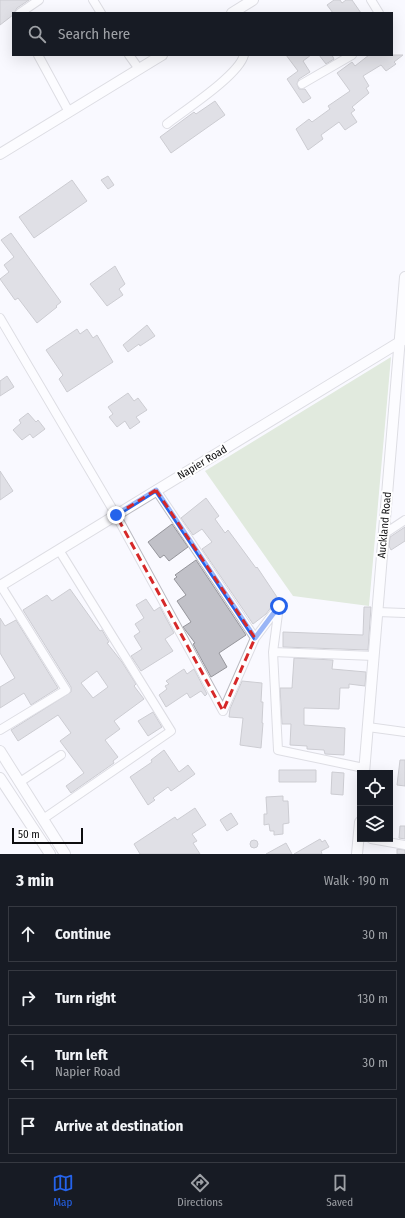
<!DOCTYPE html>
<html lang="en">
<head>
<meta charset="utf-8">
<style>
	:root { --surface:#171b24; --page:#242831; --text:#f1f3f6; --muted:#9ea1a6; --line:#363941; --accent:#2563eb }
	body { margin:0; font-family:"Fira Sans Condensed",sans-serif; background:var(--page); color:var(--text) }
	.controls { position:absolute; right:12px; bottom:12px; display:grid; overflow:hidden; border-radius:0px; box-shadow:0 4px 16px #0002 }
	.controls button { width:36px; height:36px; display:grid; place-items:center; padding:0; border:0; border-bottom:1px solid var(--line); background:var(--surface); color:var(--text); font:20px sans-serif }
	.scale { position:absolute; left:12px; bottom:10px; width:71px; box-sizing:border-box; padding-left:4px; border:2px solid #0d0d0f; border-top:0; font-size:11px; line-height:14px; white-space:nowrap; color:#0d0d0f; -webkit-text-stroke:3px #fff; paint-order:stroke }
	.stop { position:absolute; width:12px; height:12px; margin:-9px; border:3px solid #2563eb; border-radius:50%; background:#fff }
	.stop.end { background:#2563eb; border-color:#fff; box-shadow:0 1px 4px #0008 }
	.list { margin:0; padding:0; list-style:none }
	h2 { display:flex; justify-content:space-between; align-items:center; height:52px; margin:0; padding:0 16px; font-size:17px }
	h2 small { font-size:13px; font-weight:400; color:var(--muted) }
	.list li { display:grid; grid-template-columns:26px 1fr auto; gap:12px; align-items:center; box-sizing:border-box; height:56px; margin:0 8px 8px; padding:0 8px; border:1px solid var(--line); border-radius:0px }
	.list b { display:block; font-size:15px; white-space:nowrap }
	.list p { margin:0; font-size:13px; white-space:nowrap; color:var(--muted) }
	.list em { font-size:13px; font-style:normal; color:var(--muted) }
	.icon { flex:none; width:22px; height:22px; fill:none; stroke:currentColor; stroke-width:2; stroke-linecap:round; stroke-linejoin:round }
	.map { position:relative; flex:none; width:405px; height:854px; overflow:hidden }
	.search { position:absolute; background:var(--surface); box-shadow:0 4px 16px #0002; left:12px; right:12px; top:12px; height:44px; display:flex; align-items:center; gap:10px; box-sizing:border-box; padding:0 14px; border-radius:0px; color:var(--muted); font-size:15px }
	.sheet { height:308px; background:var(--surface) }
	nav { display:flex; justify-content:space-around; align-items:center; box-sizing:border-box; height:56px; border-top:1px solid var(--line); background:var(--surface); font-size:11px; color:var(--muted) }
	nav a { display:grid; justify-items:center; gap:2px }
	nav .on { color:var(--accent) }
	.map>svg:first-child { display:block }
	.green { fill:#c3d7b7 }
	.building { fill:#c1c1c8; stroke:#95959b; fill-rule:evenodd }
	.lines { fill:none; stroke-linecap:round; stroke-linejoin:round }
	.minor-casing { stroke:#bbbbc2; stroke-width:10 }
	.tertiary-casing { stroke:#bbbbc2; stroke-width:12 }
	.minor { stroke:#fff; stroke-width:8 }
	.tertiary { stroke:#fff; stroke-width:10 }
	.route { stroke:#2563eb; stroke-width:5 }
	.marked { fill:none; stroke:#d62828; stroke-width:3; stroke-dasharray:8 5; stroke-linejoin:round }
	.labels { text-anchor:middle; stroke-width:4; stroke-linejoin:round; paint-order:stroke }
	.street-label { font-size:11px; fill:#0d0d0f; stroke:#fff }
</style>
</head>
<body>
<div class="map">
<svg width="405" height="854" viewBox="0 0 405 854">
	<rect width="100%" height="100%" fill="#f9f9ff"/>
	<path class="green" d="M 391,357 L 369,606 L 293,596 L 205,471 Z"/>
	<path class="building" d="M 0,0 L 29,0 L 17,8 L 13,15 L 0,25 Z
		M 334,0 L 340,0 L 342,3 L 346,0 L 352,0 L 361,13 L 333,13 L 327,5 Z
		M 286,55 L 311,55 L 303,61 L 310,72 L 299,79 L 297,84 L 299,89 L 305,89 L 311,98 L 303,103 L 287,79 L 298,71 Z
		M 319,55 L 332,55 L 334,59 L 326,64 Z
		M 369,55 L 403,55 L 394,62 L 396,64 L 386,71 L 381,65 L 363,76 L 369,86 L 366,88 L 369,93 L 352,107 L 355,110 L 351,113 L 357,122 L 345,130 L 339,122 L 321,135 L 323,139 L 308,150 L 296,129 L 309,119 L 312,122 L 330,109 L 328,106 L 350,91 L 337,73 L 352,62 L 355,66 Z
		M 215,101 L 225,115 L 171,153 L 160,137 L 194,112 L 196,114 Z
		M 108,176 L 114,185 L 108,189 L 101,180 Z
		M 72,180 L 87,201 L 34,238 L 19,217 Z
		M 11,233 L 61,302 L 56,306 L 57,307 L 37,323 L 18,298 L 15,300 L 0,279 L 9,272 L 4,265 L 14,257 L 1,240 Z
		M 115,266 L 125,284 L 119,289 L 123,295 L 107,306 L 90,284 Z
		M 147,325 L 155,336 L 140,346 L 139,344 L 128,352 L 123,345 Z
		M 77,329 L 80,334 L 87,329 L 93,338 L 97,335 L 113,362 L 67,392 L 59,379 L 63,375 L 46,350 Z
		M 7,376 L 14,387 L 0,396 L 0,381 Z
		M 128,393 L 134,401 L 138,398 L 147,410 L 136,417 L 140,422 L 130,429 L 125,421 L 117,427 L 109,417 L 113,414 L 108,407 Z
		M 28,413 L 36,422 L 38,420 L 45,429 L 33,438 L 30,434 L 22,440 L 13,430 L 21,423 L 19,420 Z
		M 0,471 L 13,491 L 0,500 Z
		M 206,498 L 219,516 L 215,519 L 225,533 L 228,530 L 256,568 L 257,567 L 279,600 L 275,602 L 266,614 L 253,624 L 202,549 L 212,542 L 202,529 L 193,535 L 181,518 Z
		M 172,524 L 188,547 L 169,561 L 164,555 L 160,558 L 148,542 Z
		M 405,527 L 405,541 L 391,550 L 389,546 L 390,537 Z
		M 196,560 L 246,635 L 219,653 L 227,667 L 211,677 L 193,644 L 195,643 L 183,627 L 191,622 L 177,601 L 186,595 L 174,579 L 177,577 L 175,575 Z
		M 70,589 L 100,631 L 102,630 L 109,642 L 107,643 L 122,662 L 136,684 L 134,686 L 144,699 L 114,721 L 120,729 L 105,740 L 118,757 L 113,761 L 114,763 L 71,793 L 66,786 L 84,773 L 60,741 L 71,733 L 58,715 L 18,741 L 11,730 L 71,692 L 71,687 L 23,610 L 47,595 L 52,601 ZM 97,671 L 108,687 L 93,698 L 81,683 Z
		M 146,599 L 154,611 L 160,607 L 174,633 L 165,639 L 173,651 L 141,671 L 131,656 L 142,649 L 134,636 L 140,632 L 135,624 L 144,618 L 136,605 Z
		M 364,607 L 371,607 L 368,650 L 283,647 L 283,632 L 363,635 Z
		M 0,618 L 5,626 L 16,620 L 58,688 L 31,705 L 24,693 L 0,708 L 0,687 L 15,678 L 0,653 Z
		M 294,658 L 333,660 L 332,669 L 366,672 L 365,686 L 349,684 L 349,688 L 340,688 L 339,709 L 304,708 L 304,725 L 345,728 L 344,755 L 325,754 L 324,750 L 307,749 L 307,746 L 290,745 L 291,724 L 282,724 L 280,688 L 292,688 Z
		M 184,669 L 187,674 L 194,669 L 207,694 L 205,696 L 201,691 L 190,698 L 187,693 L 166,707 L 159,695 L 167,689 L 165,686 L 169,684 L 166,681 Z
		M 242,681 L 262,683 L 261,702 L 263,702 L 262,723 L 263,723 L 261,748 L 240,745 L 243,718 L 229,717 L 230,709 Z
		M 153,712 L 162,727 L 148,736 L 138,721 Z
		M 164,750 L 179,772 L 188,765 L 195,774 L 171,791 L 168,787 L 153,798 L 155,800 L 148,805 L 130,777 L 152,762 L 151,760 Z
		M 400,760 L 405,760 L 405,786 L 397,785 Z
		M 279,770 L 316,770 L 316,782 L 279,782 Z
		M 332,772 L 344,773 L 343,795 L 331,794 Z
		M 283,796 L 283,801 L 288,801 L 289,823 L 283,824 L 283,834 L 274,835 L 274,831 L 270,831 L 269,824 L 264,825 L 264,814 L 267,814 L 266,797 Z
		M 195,808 L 206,825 L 192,834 L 197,841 L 193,843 L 200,854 L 140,854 L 134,844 L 175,817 L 177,820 Z
		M 231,813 L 238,824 L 227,831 L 220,820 Z
		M 400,826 L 405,826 L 405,839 L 399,838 Z
		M 320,839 L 322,842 L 325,840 L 329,847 L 321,851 L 322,854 L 294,854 Z
		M250 844a4 4 0 1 1 8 0a4 4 0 1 1-8 0Z
		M 286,843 L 292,854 L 266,854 Z
		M 397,849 L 405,850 L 405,854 L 397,854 Z"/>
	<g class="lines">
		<defs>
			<path id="minor" d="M 93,0 L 101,13
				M 371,0 L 379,13
				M 20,13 L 39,0
				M 38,55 L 69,112
				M 129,55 L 139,69
				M 302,84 L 352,55
				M 167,124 C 185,110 239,75 244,55
				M 0,318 L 116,515 L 223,711
				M 156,490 L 255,638
				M 384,534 L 405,520
				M 377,612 L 405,613
				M 273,652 L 374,656
				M 223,711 L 255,638 L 279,606 L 273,652 L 278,750 L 364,768
				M 368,727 L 405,732
				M 0,730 L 66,690 L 1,586
				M 20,782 L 61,755
				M 43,819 L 171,731 L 59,550
				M 371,839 L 405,845"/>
			<path id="tertiary" d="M 232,13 L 253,0
				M 0,154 L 162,55
				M 0,586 L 403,340
				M 0,751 L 65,854
				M 364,773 L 405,277
				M 0,778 L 50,854
				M 357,854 L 360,822"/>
		</defs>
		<use href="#minor" class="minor-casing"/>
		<use href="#tertiary" class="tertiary-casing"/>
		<use href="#minor" class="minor"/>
		<use href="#tertiary" class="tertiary"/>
	</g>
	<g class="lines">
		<path class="route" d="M 116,515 L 156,490 L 255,638 L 279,606"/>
	</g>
	<path d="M0 0H405V854H0ZM 156,490 L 255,638 L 223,711 L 116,515 Z" fill="#f9f9ff" fill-opacity=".55" fill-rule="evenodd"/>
	<path class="marked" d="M 156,490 L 255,638 L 223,711 L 116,515 Z"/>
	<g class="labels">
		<g class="street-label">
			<text transform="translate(202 462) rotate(-31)" y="4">Napier Road</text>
			<text transform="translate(384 525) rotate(-85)" y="4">Auckland Road</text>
		</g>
	</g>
</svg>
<div class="controls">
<button><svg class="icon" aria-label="locate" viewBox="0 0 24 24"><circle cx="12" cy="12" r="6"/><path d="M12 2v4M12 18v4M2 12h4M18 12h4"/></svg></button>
<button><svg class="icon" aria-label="layers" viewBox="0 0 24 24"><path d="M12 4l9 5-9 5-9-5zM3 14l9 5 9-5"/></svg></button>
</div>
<div class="scale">50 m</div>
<div class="stop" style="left:279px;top:606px"></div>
<div class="stop end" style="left:116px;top:515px"></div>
<div class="search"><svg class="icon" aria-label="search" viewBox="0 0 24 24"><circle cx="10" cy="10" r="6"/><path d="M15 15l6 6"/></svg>Search here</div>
</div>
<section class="sheet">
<h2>3 min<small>Walk · 190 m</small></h2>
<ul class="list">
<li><svg class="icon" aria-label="ahead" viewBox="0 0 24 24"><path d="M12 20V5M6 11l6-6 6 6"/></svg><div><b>Continue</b></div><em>30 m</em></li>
<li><svg class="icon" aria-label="right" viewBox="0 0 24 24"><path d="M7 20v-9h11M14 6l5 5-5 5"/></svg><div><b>Turn right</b></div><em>130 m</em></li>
<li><svg class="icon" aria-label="left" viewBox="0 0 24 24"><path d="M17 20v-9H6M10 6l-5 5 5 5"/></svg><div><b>Turn left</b><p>Napier Road</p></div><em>30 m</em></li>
<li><svg class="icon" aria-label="arrive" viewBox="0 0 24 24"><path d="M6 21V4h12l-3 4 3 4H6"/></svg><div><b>Arrive at destination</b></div></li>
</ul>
</section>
<nav>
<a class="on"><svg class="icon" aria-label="map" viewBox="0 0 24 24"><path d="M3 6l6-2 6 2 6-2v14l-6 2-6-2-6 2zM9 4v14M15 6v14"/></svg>Map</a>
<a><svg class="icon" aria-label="directions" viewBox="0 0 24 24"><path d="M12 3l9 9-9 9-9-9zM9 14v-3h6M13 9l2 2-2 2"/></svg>Directions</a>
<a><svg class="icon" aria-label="saved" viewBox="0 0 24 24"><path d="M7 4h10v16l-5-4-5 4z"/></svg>Saved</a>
</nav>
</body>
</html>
